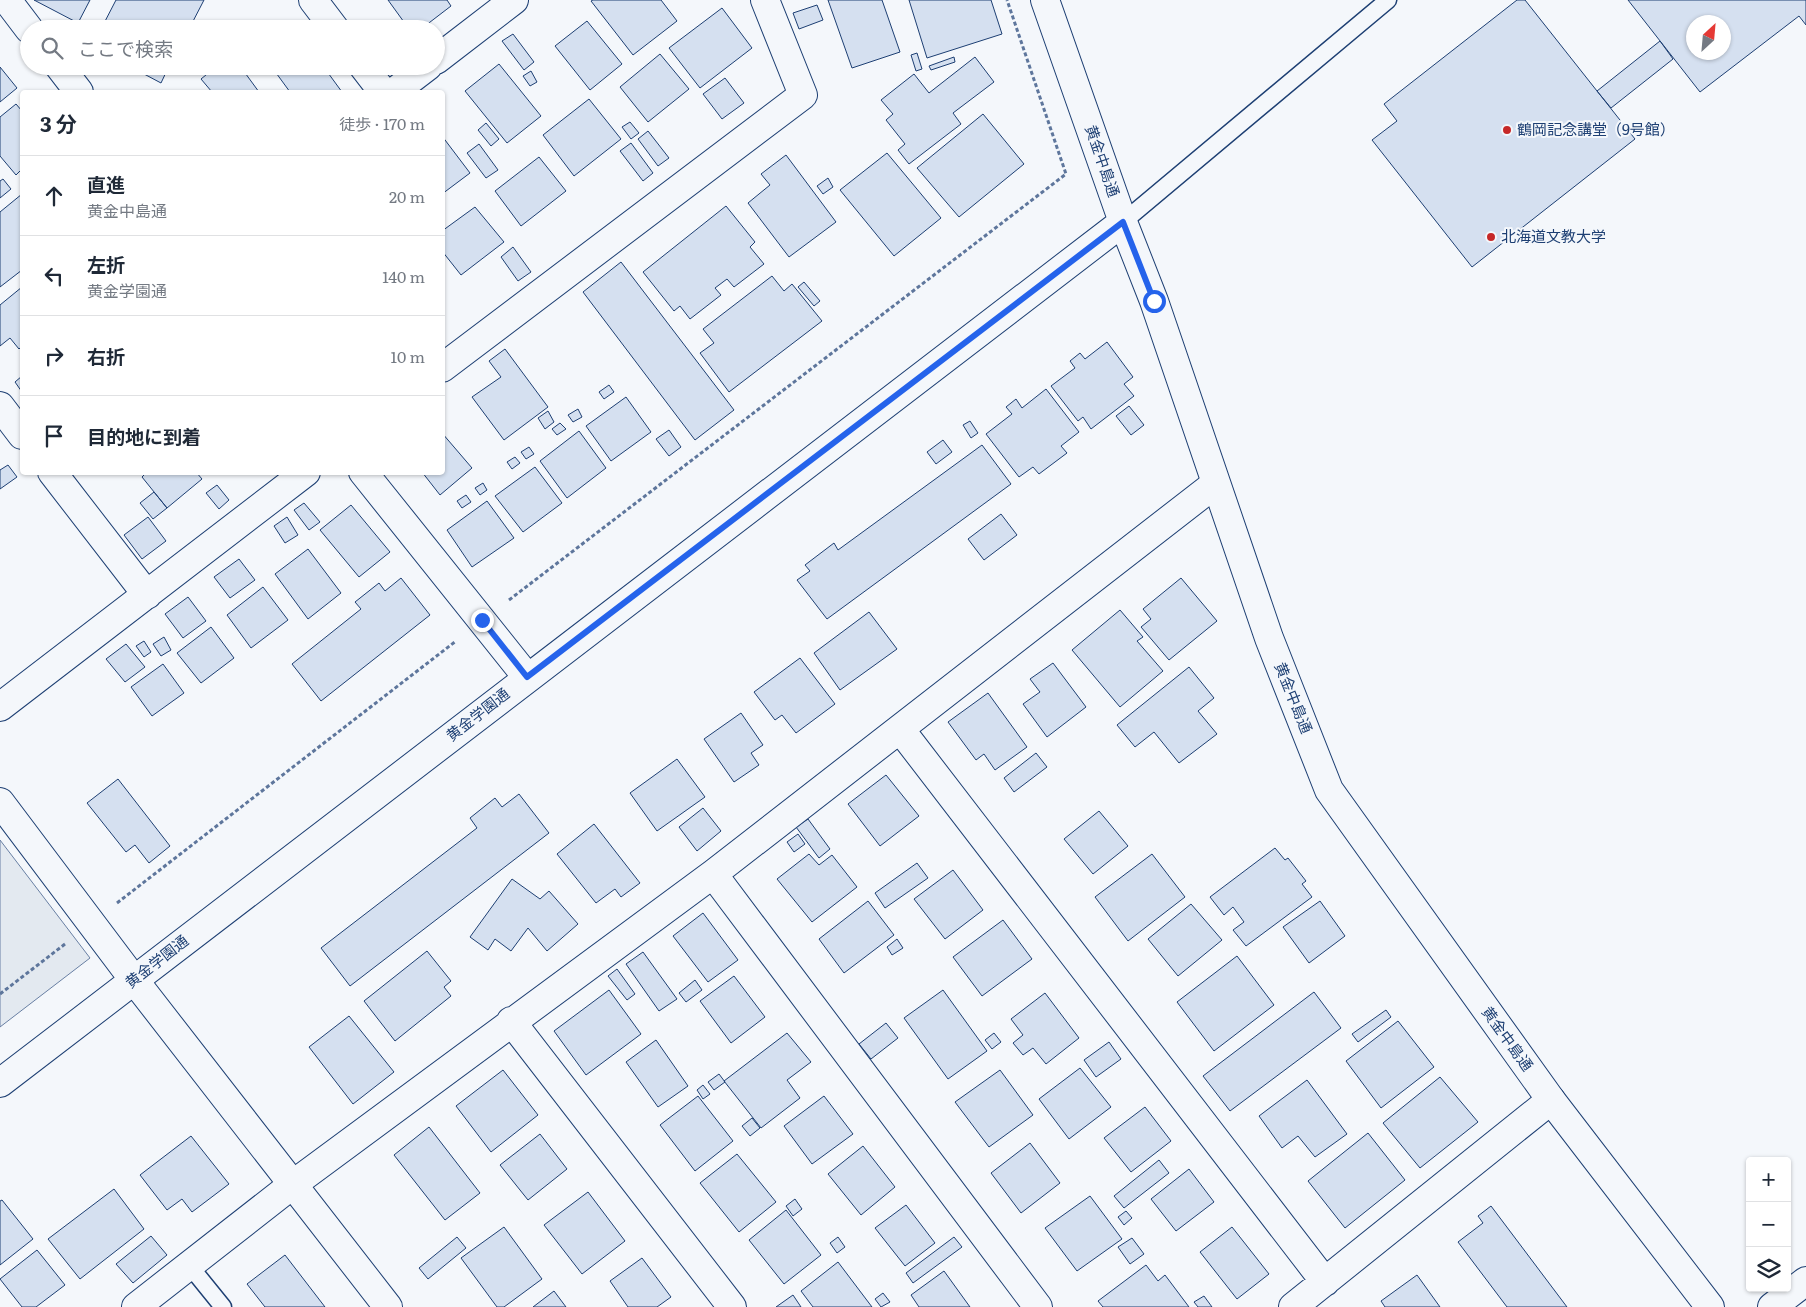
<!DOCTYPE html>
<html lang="ja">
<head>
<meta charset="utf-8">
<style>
	:root { --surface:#fff; --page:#f6f6f7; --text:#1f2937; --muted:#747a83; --line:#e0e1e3 }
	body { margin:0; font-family:Literata,"Noto Sans JP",serif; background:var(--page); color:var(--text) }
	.controls { position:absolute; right:15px; bottom:15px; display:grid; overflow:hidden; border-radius:5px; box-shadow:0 1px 4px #0004 }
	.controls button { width:45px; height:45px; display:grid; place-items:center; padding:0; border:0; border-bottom:1px solid var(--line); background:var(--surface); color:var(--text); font:25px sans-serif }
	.compass { position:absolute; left:1686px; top:15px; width:45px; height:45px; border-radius:50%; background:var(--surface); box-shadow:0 1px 4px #0004; rotate:26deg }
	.stop { position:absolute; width:15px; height:15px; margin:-11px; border:4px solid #2563eb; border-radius:50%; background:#fff }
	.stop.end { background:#2563eb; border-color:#fff; box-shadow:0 1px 5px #0008 }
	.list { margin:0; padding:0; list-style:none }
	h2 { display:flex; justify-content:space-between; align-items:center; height:65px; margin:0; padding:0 20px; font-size:21px }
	h2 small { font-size:16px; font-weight:400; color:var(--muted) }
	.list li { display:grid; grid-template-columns:32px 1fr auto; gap:15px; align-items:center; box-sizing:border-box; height:80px; padding:0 20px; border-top:1px solid var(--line) }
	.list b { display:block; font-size:19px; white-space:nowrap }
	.list p { margin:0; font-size:16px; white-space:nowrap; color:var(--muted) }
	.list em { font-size:16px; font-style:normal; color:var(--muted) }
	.icon { flex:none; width:28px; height:28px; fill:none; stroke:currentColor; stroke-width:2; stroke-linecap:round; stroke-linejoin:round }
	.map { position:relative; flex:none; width:1806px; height:1307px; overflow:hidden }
	.search { position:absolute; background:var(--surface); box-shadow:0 1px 4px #0004; left:20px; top:20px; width:425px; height:55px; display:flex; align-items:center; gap:12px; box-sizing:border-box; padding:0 18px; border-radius:28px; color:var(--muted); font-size:19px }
	.panel { position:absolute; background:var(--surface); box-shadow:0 1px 4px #0004; left:20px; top:90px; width:425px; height:385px; border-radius:5px }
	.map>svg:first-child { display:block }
	.green { fill:#e3e9f0; stroke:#687fa3 }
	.building { fill:#d5e0f0; stroke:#1d3f73; fill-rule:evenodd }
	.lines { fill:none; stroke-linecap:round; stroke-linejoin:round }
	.service-casing { stroke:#1d3f73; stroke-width:19 }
	.minor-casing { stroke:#1d3f73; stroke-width:30 }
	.tertiary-casing { stroke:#1d3f73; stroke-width:30 }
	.path { stroke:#5e769c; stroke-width:3; stroke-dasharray:4 2.5; stroke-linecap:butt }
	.service { stroke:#f4f7fb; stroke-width:16 }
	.minor { stroke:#f4f7fb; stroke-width:28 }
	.tertiary { stroke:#f4f7fb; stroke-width:28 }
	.route { stroke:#2563eb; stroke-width:6 }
	.poi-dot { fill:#c62828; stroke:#f4f7fb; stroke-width:2 }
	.labels { text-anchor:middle; stroke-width:4; stroke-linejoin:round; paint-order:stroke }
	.poi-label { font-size:15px; fill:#1d3f73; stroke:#f4f7fb; text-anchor:start }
	.street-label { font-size:15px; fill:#1d3f73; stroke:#f4f7fb }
</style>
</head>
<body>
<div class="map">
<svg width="1806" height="1307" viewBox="0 0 1806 1307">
	<rect width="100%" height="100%" fill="#f4f7fb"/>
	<path class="green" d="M 0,840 L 90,958 L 0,1027 Z"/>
	<path class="building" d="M 34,0 L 90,0 L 78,23 Z
		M 116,0 L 204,0 L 189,29 L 101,29 Z
		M 388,0 L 447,0 L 451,6 L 421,29 L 409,29 Z
		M 593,0 L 661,0 L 677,21 L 633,55 L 591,1 Z
		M 828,0 L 882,0 L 900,52 L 852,68 Z
		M 909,0 L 991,0 L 1002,34 L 927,58 Z
		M 1517,0 L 1525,0 L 1635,139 L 1472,267 L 1372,140 L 1397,121 L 1384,104 Z
		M 1628,0 L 1806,0 L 1806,25 L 1799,16 L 1700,92 ZM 1694,22 L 1724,22 L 1724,52 L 1694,52 Z
		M 817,5 L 823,20 L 799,29 L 793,13 Z
		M 722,8 L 752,48 L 700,88 L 669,48 Z
		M 587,21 L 622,64 L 590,90 L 555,46 Z
		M 513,34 L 534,62 L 524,70 L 502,41 Z
		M 1660,41 L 1673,59 L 1611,108 L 1597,91 Z
		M 917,53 L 922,69 L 916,71 L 911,55 Z
		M 660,54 L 689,89 L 648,122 L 620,87 Z
		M 954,57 L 955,62 L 931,70 L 929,66 Z
		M 975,57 L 994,82 L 953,113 L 961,124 L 909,164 L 898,150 L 905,144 L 886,120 L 893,114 L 881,100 L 914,74 L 929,93 Z
		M 499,64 L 541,116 L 507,143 L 465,91 Z
		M 129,66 L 169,66 L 161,83 Z
		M 217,66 L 240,66 L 259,92 L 212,92 L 201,79 Z
		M 271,66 L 323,66 L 342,92 L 290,92 Z
		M 0,67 L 17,88 L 0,102 Z
		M 531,71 L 537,82 L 530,86 L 523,76 Z
		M 725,78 L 744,103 L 722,119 L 703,94 Z
		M 589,99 L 621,139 L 574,176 L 543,135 Z
		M 16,104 L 22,111 L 22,169 L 16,175 L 0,156 L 0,117 Z
		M 983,114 L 1024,164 L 959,217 L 917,168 Z
		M 630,122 L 639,133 L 631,139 L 622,127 Z
		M 486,123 L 499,139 L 491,146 L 478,130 Z
		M 648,131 L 669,158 L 658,166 L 638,139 Z
		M 442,136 L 470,173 L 442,194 Z
		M 631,143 L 653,173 L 643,181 L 620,151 Z
		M 479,144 L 498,170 L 486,178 L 467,153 Z
		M 887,153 L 941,218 L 894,256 L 840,190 Z
		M 786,155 L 836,222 L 789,257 L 748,203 L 770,185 L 761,174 Z
		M 539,157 L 566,191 L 521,226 L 495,191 Z
		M 828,178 L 833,187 L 823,194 L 817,186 Z
		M 3,179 L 11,189 L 0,198 L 0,181 Z
		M 22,194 L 22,270 L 0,287 L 0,212 Z
		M 726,206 L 755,242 L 750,247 L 764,264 L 734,287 L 727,279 L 715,288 L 721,295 L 690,319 L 680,306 L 674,311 L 643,272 Z
		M 475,207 L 504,242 L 461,275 L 442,251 L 442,231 Z
		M 513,247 L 531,272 L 518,281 L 501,257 Z
		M 621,262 L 734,410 L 695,440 L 583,292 Z
		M 772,276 L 784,291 L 792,284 L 822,321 L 729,392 L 700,353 L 714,343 L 703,329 Z
		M 804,282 L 820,301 L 814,306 L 798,287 Z
		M 22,287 L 22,346 L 19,349 L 10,338 L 0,346 L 0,305 Z
		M 1107,342 L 1133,377 L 1124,384 L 1134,396 L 1091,429 L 1083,417 L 1078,421 L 1051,386 L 1075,368 L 1070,361 L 1080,353 L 1085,359 Z
		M 505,349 L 548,407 L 504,440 L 472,397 L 501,377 L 489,361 Z
		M 22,376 L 22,392 L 15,382 Z
		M 609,385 L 614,392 L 604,399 L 599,392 Z
		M 1046,389 L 1079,432 L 1061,446 L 1067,453 L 1039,474 L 1033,467 L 1019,477 L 986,434 L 1012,414 L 1006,407 L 1016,399 L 1022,408 Z
		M 626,397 L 651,432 L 611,461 L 586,426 Z
		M 1129,406 L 1144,425 L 1131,435 L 1116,416 Z
		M 578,409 L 582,417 L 573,422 L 568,415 Z
		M 548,411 L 554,422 L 545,429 L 538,418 Z
		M 970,421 L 978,433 L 971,438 L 963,425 Z
		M 560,423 L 566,429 L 557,435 L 552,429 Z
		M 669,430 L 681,447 L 669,456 L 656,439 Z
		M 579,431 L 606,468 L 567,498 L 540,461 Z
		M 442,433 L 472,468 L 440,495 L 422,472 L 442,472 Z
		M 943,440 L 952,452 L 936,464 L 927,452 Z
		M 982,445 L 1011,484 L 827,619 L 797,580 L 810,571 L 805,565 L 834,543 L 838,550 Z
		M 529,447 L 534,454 L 526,459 L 521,452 Z
		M 515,457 L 520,463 L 512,469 L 507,462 Z
		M 8,465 L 17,477 L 0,489 L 0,470 Z
		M 535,467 L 562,503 L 523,532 L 495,496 Z
		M 147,472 L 196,472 L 202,479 L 167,508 L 142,477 Z
		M 483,483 L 487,490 L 480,495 L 475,488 Z
		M 217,485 L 229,500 L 219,509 L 206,493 Z
		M 154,492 L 167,508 L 153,519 L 140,503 Z
		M 466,495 L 471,502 L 462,508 L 457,501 Z
		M 487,501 L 514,538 L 472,567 L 447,530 Z
		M 304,503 L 320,522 L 309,530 L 294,510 Z
		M 351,505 L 390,552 L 359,577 L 320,530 Z
		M 1001,514 L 1017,535 L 984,560 L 968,539 Z
		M 148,517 L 166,541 L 142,559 L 124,535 Z
		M 287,517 L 298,535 L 285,543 L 274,526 Z
		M 308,549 L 341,593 L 308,619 L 275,574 Z
		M 239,559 L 255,580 L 230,598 L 214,577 Z
		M 401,578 L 430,615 L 321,701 L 292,664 L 361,609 L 355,602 L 379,583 L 385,591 Z
		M 1181,578 L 1217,621 L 1169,660 L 1141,627 L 1151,619 L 1143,609 Z
		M 263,587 L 288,620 L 251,648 L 227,615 Z
		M 188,597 L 206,621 L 183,638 L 165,614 Z
		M 1120,610 L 1143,637 L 1137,641 L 1163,671 L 1120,707 L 1072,650 Z
		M 869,612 L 897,649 L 840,690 L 814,653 Z
		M 211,627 L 234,658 L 201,683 L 177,653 Z
		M 164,637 L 171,650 L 161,656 L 153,644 Z
		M 144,641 L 151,652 L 144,657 L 136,646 Z
		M 126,644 L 145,667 L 125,682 L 106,659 Z
		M 800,658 L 835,704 L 796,733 L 782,715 L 775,720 L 754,692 Z
		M 1053,663 L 1086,707 L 1047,737 L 1023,704 L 1040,692 L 1030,679 Z
		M 163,664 L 184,693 L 152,716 L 131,687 Z
		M 1189,667 L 1214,698 L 1198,711 L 1217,734 L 1179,763 L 1154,732 L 1135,747 L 1117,725 Z
		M 988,693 L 1027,747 L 995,770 L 984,754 L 976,760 L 948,722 Z
		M 741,713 L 763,745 L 751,753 L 759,765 L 734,782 L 704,739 Z
		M 1036,753 L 1047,767 L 1014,792 L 1004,778 Z
		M 677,759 L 705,797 L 657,831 L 630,793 Z
		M 886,775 L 919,816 L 880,846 L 848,804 Z
		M 118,779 L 170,846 L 149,863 L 135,845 L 126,852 L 87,803 Z
		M 519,794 L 549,833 L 350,986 L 321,948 L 477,828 L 470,818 L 495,798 L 502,807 Z
		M 703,808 L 721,831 L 697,851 L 679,827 Z
		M 1099,811 L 1128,846 L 1093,874 L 1064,839 Z
		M 808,819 L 830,849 L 819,858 L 796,827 Z
		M 594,824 L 640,883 L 621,897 L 615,889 L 596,903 L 557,854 Z
		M 798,834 L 805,844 L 794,852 L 787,842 Z
		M 1275,848 L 1285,860 L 1288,858 L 1306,881 L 1302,884 L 1312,897 L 1246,946 L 1233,930 L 1244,922 L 1233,907 L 1224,915 L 1210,897 Z
		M 809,854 L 819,865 L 832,855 L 857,887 L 812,922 L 777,879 Z
		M 1152,854 L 1185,897 L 1128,941 L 1095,897 Z
		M 917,863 L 928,878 L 885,908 L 875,893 Z
		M 953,870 L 983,910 L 945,939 L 914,899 Z
		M 512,879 L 540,899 L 549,891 L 578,924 L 547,951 L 528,928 L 511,951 L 495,939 L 488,950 L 470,937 Z
		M 868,901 L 894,935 L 844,973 L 819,939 Z
		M 1320,901 L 1345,936 L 1309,963 L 1283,927 Z
		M 1191,904 L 1222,940 L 1178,976 L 1148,939 Z
		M 703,913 L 738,960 L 708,982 L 673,936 Z
		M 1003,920 L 1032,959 L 982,996 L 953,957 Z
		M 897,939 L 903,948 L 892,955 L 887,947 Z
		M 427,951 L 451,981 L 444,987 L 451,996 L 395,1041 L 364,1001 Z
		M 643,952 L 677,999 L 659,1011 L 626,964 Z
		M 1237,956 L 1274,1005 L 1214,1051 L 1177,1002 Z
		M 617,969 L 635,994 L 627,1000 L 608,976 Z
		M 734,976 L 765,1017 L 731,1043 L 700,1001 Z
		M 695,980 L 702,990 L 686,1002 L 679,993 Z
		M 609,990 L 641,1034 L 586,1075 L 554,1031 Z
		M 943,990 L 987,1051 L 948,1079 L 904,1018 Z
		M 1314,992 L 1341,1028 L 1230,1111 L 1203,1076 Z
		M 1045,993 L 1079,1038 L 1046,1064 L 1033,1048 L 1023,1055 L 1013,1043 L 1023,1035 L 1011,1019 Z
		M 1386,1010 L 1391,1017 L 1358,1042 L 1352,1034 Z
		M 349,1016 L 394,1072 L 353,1104 L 309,1047 Z
		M 1398,1021 L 1434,1067 L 1381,1108 L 1346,1061 Z
		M 886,1023 L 898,1038 L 871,1059 L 859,1044 Z
		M 787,1033 L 811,1062 L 787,1080 L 800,1098 L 761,1128 L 724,1081 Z
		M 994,1033 L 1001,1042 L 992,1049 L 985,1040 Z
		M 656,1040 L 688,1086 L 658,1107 L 626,1062 Z
		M 1109,1042 L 1121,1059 L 1096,1077 L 1084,1060 Z
		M 1080,1068 L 1111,1107 L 1069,1139 L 1039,1099 Z
		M 503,1070 L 538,1115 L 491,1152 L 456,1106 Z
		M 1000,1070 L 1033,1115 L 989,1147 L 955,1102 Z
		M 719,1074 L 725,1082 L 714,1090 L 708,1082 Z
		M 1440,1077 L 1478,1122 L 1420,1168 L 1383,1123 Z
		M 1307,1080 L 1347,1134 L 1315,1157 L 1298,1136 L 1282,1148 L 1259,1116 Z
		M 703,1085 L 710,1094 L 703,1099 L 697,1090 Z
		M 698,1096 L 733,1141 L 695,1171 L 660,1125 Z
		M 824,1096 L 853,1134 L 812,1164 L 784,1126 Z
		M 1145,1107 L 1171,1141 L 1131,1172 L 1104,1138 Z
		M 752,1118 L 760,1128 L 750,1136 L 742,1126 Z
		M 429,1127 L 480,1193 L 445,1220 L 394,1155 Z
		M 1368,1133 L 1405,1180 L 1345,1228 L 1308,1181 Z
		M 540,1134 L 567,1169 L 528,1200 L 500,1165 Z
		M 191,1136 L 229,1184 L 192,1212 L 182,1199 L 167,1210 L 140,1175 Z
		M 1030,1143 L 1060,1183 L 1021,1213 L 991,1173 Z
		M 863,1146 L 895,1187 L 861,1215 L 828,1174 Z
		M 737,1154 L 776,1202 L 739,1232 L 700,1183 Z
		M 1159,1160 L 1169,1173 L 1124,1208 L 1114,1196 Z
		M 1189,1169 L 1214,1202 L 1176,1231 L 1151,1199 Z
		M 114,1189 L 144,1229 L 80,1279 L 48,1239 Z
		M 588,1192 L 625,1241 L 582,1274 L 544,1225 Z
		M 1090,1196 L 1122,1239 L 1077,1271 L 1045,1228 Z
		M 795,1199 L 802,1209 L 793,1216 L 786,1206 Z
		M 2,1200 L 33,1239 L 0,1265 L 0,1201 Z
		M 906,1205 L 935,1243 L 905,1266 L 875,1228 Z
		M 1491,1206 L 1567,1307 L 1507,1307 L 1458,1242 L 1483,1223 L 1478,1216 Z
		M 786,1210 L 821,1255 L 784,1284 L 749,1240 Z
		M 1126,1211 L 1132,1218 L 1124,1225 L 1118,1217 Z
		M 504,1227 L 542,1279 L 504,1307 L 497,1307 L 461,1258 Z
		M 1232,1227 L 1269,1274 L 1237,1299 L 1200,1252 Z
		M 151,1236 L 167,1255 L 133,1283 L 116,1264 Z
		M 457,1237 L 466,1248 L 428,1279 L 419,1268 Z
		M 838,1237 L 845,1247 L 837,1253 L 830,1243 Z
		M 954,1237 L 962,1247 L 913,1283 L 906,1273 Z
		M 1132,1238 L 1144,1254 L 1130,1264 L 1118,1247 Z
		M 37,1250 L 65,1285 L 36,1307 L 22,1307 L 0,1279 Z
		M 285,1255 L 325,1307 L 265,1307 L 247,1284 Z
		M 642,1258 L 671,1297 L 657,1307 L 628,1307 L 610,1281 Z
		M 838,1262 L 872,1307 L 813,1307 L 801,1291 Z
		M 1146,1265 L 1158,1281 L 1165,1275 L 1189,1307 L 1103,1307 L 1098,1301 Z
		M 944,1271 L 970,1307 L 919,1307 L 911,1295 Z
		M 1417,1275 L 1440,1307 L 1385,1307 L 1381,1301 Z
		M 554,1291 L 566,1307 L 533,1307 Z
		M 883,1293 L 890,1302 L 881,1307 L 875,1299 Z
		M 793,1295 L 801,1307 L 776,1307 Z
		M 1204,1296 L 1212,1307 L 1198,1307 L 1194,1302 Z"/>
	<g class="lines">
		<defs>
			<path id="service" d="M 1123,222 L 1388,0
				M 189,1265 L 223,1307"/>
			<path id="minor" d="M 7,0 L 29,29
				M 313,0 L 335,29
				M 436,60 L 514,0
				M 59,66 L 79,92
				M 363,66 L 383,92
				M 394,92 L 428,66
				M 442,368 L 803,95 L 765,0
				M 0,406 L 22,435
				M 52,472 L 147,595
				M 363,472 L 527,677
				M 0,707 L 306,472
				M 900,729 L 1325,1282
				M 713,874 L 1038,1307
				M 511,1021 L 732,1307
				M 136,1307 L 292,1185 L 713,874 L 1215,484
				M 1293,1307 L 1551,1100"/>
			<path id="tertiary" d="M 1045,0 L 1123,222 L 1154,301 L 1269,638 L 1329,790 L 1551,1100 L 1710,1307
				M 0,802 L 134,980 L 388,1307
				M 0,1083 L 1123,222
				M 1772,1307 L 1806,1281"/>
		</defs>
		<use href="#service" class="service-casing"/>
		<use href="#minor" class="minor-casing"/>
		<use href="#tertiary" class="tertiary-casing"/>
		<path class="path" d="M 509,600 L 1066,174 L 1007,0
			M 117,903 L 456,641
			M 0,994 L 65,944"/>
		<use href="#service" class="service"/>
		<use href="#minor" class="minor"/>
		<use href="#tertiary" class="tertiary"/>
	</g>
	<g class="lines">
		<path class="route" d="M 482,620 L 527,677 L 1123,222 L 1154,301"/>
	</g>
	<g class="poi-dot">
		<circle cx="1507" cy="130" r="5"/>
		<circle cx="1491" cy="237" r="5"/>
	</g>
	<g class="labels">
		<g class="poi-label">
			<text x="1517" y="135">鶴岡記念講堂（9号館）</text>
			<text x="1501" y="242">北海道文教大学</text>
		</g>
		<g class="street-label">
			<text transform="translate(1102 161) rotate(71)" y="5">黄金中島通</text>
			<text transform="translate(1293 698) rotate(68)" y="5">黄金中島通</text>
			<text transform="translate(478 715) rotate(-38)" y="5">黄金学園通</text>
			<text transform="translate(157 962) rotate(-38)" y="5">黄金学園通</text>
			<text transform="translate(1507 1039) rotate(54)" y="5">黄金中島通</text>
		</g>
	</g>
</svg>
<div class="controls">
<button>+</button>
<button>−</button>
<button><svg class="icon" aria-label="layers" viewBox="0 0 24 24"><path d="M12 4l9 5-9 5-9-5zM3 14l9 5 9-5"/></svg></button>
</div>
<svg class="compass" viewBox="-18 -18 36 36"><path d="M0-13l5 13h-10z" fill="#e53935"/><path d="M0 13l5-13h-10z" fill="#747a83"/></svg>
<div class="stop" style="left:1154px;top:301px"></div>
<div class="stop end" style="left:482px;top:620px"></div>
<div class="search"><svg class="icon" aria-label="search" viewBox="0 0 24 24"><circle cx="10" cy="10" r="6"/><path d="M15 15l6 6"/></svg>ここで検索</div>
<section class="panel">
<h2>3 分<small>徒歩 · 170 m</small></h2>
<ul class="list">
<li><svg class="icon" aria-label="ahead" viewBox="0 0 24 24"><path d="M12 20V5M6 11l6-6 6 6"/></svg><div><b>直進</b><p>黄金中島通</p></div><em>20 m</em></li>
<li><svg class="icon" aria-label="left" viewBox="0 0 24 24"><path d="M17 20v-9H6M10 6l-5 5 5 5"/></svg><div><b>左折</b><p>黄金学園通</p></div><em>140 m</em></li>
<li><svg class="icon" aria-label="right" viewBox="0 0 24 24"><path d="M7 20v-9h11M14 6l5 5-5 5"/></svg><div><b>右折</b></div><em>10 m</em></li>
<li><svg class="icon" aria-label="arrive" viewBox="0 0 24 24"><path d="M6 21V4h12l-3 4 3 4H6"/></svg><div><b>目的地に到着</b></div></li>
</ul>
</section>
</div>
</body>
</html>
